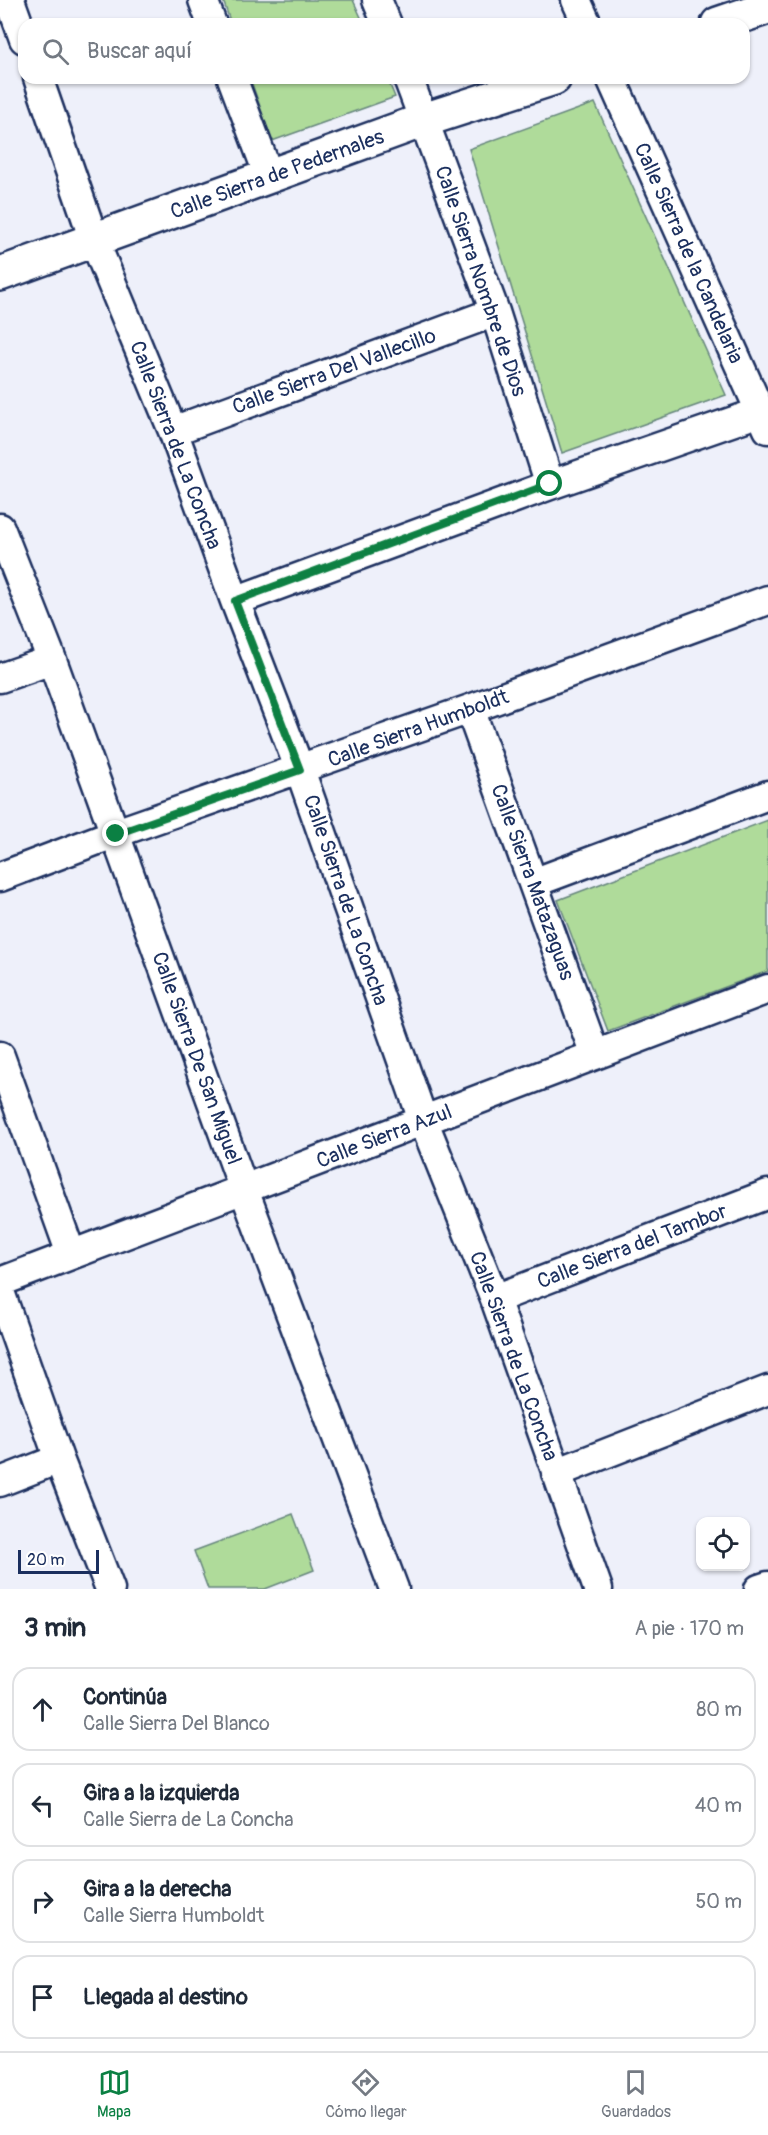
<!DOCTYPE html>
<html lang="es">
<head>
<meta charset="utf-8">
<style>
	:root { --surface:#fff; --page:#f2f2f3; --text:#1f2937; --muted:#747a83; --line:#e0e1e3; --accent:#0b8043 }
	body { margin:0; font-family:Pangolin,sans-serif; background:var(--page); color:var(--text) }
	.controls { position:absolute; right:18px; bottom:18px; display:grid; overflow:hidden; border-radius:12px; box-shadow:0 2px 4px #0004 }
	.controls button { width:54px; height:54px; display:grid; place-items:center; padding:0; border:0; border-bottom:2px solid var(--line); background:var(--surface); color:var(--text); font:30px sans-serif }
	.scale { position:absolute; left:18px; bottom:15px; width:81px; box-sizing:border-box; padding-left:6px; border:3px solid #1b2f5e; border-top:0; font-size:16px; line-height:21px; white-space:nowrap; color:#1b2f5e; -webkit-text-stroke:4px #fff; paint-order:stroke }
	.stop { position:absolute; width:18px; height:18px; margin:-14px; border:4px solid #0b8043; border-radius:50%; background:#fff }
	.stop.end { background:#0b8043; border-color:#fff; box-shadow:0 2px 6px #0008 }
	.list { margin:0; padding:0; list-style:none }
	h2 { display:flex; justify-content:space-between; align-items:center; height:78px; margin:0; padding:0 24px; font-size:26px }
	h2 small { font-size:20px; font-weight:400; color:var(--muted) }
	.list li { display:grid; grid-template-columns:39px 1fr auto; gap:18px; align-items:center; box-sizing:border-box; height:84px; margin:0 12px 12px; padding:0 12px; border:2px solid var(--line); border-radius:18px }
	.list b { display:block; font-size:22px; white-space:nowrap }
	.list p { margin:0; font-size:20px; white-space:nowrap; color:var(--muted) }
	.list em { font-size:20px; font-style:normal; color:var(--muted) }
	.icon { flex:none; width:33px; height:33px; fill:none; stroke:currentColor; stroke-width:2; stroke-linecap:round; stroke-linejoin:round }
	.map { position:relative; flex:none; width:768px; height:1589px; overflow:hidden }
	.search { position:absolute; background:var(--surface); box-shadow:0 2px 4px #0004; left:18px; right:18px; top:18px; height:66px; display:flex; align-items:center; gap:15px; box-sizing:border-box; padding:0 21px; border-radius:18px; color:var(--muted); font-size:22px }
	.sheet { height:462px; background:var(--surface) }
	nav { display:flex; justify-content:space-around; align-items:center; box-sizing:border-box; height:84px; border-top:2px solid var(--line); background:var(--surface); font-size:16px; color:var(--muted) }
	nav a { display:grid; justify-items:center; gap:3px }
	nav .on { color:var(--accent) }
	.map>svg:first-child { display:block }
	.green { fill:#afdb9a; stroke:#65857c; stroke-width:1.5 }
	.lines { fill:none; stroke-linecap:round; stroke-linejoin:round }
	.street-casing { stroke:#1b2f5e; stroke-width:33 }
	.secondary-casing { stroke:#1b2f5e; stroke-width:38 }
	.street { stroke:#fff; stroke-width:28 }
	.secondary { stroke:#fff; stroke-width:33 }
	.route { stroke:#0b8043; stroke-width:8 }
	.labels { text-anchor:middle; stroke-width:5; stroke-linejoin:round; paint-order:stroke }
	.street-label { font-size:21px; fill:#1b2f5e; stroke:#fff }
</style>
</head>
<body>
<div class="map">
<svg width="768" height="1589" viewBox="0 0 768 1589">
	<rect width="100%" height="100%" fill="#eef0fa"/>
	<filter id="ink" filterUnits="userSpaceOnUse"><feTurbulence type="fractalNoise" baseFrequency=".0167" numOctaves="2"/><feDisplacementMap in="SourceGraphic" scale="12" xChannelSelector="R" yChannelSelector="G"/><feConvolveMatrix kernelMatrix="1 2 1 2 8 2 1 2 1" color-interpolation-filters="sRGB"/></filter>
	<g filter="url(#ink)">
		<path class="green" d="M 223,0 L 353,0 L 364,24 L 231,24 Z
			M 250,78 L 387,78 L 395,97 L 272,141 Z
			M 595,103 L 726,395 L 562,453 L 469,149 Z
			M 768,820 L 768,971 L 608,1031 L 558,900 Z
			M 293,1514 L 314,1570 L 265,1589 L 208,1589 L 194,1551 Z"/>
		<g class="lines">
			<defs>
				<path id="street" d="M 10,0 L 24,39
					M 203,0 L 212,24
					M 377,0 L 387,24
					M 576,0 L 587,24
					M 38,78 L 94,240 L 173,431 L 235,601 L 300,770 L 423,1120 L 495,1299 L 598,1589
					M 232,78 L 269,176
					M 408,78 L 495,312 L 550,485
					M 611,78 L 768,429
					M 173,431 L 495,312
					M 0,528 L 52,660 L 244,1190 L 394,1589
					M 235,601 L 550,485 L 760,412
					M 0,678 L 52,660
					M 470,709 L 595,1055
					M 0,877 L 116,833 L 470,709 L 768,600
					M 533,883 L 768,795
					M 0,1056 L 71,1254
					M 0,1282 L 768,989
					M 0,1292 L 59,1459 L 110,1589
					M 495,1299 L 768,1194
					M 556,1473 L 768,1390
					M 0,1482 L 59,1459
					M 759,1589 L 768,1586"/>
				<path id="secondary" d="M 718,24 L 768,7
					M 0,274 L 424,120 L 554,78"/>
			</defs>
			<use href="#street" class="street-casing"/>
			<use href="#secondary" class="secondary-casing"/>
			<use href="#street" class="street"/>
			<use href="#secondary" class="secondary"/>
		</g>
	</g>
	<g class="lines" filter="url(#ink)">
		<path class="route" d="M 116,834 L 300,770 L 235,601 L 550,484"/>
	</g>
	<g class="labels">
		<g class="street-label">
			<text transform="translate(277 174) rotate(-20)" y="7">Calle Sierra de Pedernales</text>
			<text transform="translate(689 253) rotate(66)" y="7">Calle Sierra de la Candelaria</text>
			<text transform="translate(481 281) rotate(71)" y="7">Calle Sierra Nombre de Dios</text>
			<text transform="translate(334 371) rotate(-20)" y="7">Calle Sierra Del Vallecillo</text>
			<text transform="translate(176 445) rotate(69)" y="7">Calle Sierra de La Concha</text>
			<text transform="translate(418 728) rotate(-20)" y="7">Calle Sierra Humboldt</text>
			<text transform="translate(533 882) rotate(70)" y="7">Calle Sierra Matazaguas</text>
			<text transform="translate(346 900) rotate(71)" y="7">Calle Sierra de La Concha</text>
			<text transform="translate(197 1058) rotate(70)" y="7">Calle Sierra De San Miguel</text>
			<text transform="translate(384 1136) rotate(-21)" y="7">Calle Sierra Azul</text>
			<text transform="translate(632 1246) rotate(-21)" y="7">Calle Sierra del Tambor</text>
			<text transform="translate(514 1356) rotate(70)" y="7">Calle Sierra de La Concha</text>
		</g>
	</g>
</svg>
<div class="controls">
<button><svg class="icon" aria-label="locate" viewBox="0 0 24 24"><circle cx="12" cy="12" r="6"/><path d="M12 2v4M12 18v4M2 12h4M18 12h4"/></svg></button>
</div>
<div class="scale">20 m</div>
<div class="stop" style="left:550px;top:484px"></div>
<div class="stop end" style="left:116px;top:834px"></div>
<div class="search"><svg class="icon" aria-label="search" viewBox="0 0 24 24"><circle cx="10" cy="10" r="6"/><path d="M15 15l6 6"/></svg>Buscar aquí</div>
</div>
<section class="sheet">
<h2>3 min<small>A pie · 170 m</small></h2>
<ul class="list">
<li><svg class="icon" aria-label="ahead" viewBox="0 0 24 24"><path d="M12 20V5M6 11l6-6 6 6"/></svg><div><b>Continúa</b><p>Calle Sierra Del Blanco</p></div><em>80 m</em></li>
<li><svg class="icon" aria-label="left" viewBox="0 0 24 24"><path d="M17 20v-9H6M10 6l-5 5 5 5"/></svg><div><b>Gira a la izquierda</b><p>Calle Sierra de La Concha</p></div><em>40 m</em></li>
<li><svg class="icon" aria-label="right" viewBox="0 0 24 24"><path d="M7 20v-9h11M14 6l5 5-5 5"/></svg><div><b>Gira a la derecha</b><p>Calle Sierra Humboldt</p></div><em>50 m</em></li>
<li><svg class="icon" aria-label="arrive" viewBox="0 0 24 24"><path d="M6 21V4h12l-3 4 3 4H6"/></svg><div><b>Llegada al destino</b></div></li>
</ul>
</section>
<nav>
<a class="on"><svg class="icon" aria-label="map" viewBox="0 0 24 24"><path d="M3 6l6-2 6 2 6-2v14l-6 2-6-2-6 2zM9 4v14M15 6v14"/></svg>Mapa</a>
<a><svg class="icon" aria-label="directions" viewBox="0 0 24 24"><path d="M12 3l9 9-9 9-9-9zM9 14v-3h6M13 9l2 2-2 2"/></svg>Cómo llegar</a>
<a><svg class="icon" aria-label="saved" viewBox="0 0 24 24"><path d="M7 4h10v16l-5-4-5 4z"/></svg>Guardados</a>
</nav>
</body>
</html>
